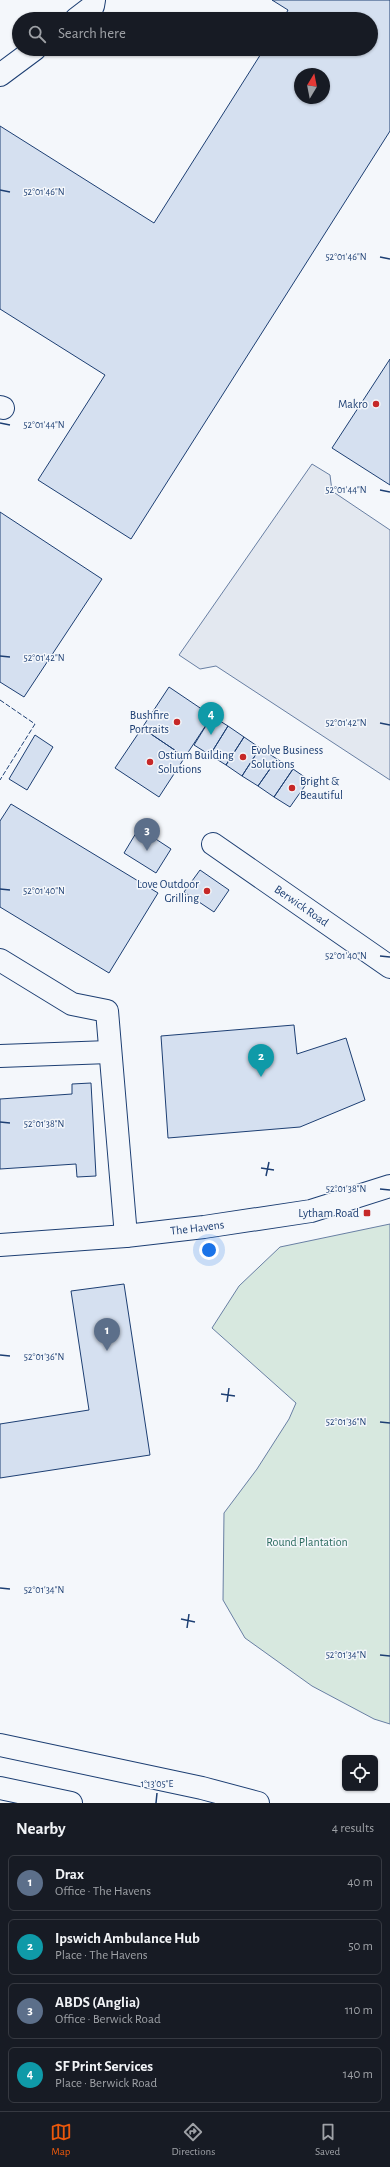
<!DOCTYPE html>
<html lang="en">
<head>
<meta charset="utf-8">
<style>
	:root { --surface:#171b24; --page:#20242c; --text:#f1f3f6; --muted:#9ea1a6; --line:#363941; --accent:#ea580c }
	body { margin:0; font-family:"Alegreya Sans",sans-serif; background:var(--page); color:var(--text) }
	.controls { position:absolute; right:12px; bottom:12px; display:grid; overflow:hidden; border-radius:6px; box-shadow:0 1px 3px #0004 }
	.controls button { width:36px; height:36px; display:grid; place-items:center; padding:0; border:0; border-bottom:1px solid var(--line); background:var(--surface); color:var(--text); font:20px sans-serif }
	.compass { position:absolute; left:294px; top:68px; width:36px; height:36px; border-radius:50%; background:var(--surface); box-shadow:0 1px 3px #0004; rotate:10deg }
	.you { position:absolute; left:209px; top:1250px; width:14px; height:14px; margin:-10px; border:3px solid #fff; border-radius:50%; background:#1a73e8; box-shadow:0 0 0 6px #1a73e833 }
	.badge { display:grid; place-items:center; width:26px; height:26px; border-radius:50%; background:var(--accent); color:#fff; font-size:13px; font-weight:700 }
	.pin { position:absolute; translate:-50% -33px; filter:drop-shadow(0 1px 2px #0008) }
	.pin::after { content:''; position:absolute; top:21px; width:14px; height:12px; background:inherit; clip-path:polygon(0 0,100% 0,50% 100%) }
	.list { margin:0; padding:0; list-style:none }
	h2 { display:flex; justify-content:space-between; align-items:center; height:52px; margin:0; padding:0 16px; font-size:17px }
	h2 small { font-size:13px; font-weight:400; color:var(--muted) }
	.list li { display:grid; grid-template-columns:26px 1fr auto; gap:12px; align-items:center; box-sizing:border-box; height:56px; margin:0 8px 8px; padding:0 8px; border:1px solid var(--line); border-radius:6px }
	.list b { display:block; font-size:15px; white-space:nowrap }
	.list p { margin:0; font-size:13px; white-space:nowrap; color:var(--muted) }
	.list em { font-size:13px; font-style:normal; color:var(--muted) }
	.icon { flex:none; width:22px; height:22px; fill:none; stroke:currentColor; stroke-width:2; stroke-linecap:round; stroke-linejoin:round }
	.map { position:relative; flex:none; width:390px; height:1803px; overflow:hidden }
	.search { position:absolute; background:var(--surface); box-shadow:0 1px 3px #0004; left:12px; right:12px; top:12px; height:44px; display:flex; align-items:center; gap:10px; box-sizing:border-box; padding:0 14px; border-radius:22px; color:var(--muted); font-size:15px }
	.sheet { height:308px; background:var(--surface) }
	nav { display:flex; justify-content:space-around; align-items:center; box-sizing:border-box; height:56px; border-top:1px solid var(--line); background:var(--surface); font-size:11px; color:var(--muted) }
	nav a { display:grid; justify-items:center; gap:2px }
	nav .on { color:var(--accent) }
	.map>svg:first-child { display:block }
	.green { fill:#d7e8df; stroke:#687fa3 }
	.parking { fill:#e3e8f0; stroke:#687fa3 }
	.building { fill:#d5e0f0; stroke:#1d3f73; fill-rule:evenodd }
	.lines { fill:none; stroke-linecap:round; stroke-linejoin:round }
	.minor-casing { stroke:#1d3f73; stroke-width:24 }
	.highway-casing { stroke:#1d3f73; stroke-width:24 }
	.minor { stroke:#f4f7fb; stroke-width:22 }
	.highway { stroke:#f4f7fb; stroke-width:22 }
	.fence { stroke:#1d3f73; stroke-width:1; stroke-dasharray:5 2; stroke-linecap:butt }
	.ticks { fill:none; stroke:#1d3f73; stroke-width:1.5 }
	.poi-dot { fill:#c62828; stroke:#f4f7fb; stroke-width:1.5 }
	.labels { text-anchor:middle; stroke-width:3; stroke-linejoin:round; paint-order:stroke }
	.poi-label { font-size:12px; fill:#1d3f73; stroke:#f4f7fb; text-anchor:end }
	.street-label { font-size:12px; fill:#1d3f73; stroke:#f4f7fb }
	.park-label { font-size:12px; fill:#2c6c60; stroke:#f4f7fb }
	.ticks-label { font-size:10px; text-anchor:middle; fill:#1d3f73; stroke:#f4f7fb; stroke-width:3; stroke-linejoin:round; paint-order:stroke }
</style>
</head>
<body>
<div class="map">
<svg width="390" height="1803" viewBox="0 0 390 1803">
	<rect width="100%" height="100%" fill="#f4f7fb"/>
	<path class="green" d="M 390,1224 L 390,1724 L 374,1719 L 312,1686 L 245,1638 L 223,1600 L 224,1513 L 257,1469 L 289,1419 L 296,1403 L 212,1328 L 239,1286 L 280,1247 Z"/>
	<path class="parking" d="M 312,464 L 330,475 L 332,491 L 390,530 L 390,780 L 216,666 L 200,669 L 179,655 Z"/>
	<path class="building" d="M 272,0 L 390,0 L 390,131 L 131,539 L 38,480 L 105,375 L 0,309 L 0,126 L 154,223 L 264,49 L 371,49 L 371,19 L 283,19 L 288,10 ZM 300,74 L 324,74 L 324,98 L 300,98 Z
		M 390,359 L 390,485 L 332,448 Z
		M 0,512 L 102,579 L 24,697 L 0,682 Z
		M 169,687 L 212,716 L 185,757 L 142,728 Z
		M 212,716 L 228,726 L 210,755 L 194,745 Z
		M 228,726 L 244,737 L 226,765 L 210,755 Z
		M 142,728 L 185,757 L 159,797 L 115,768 Z
		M 35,735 L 53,747 L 27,790 L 9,779 Z
		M 244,737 L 260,748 L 242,776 L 226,765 Z
		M 260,748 L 277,759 L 258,786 L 242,776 Z
		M 277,759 L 293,769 L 274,797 L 258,786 Z
		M 293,769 L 309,780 L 290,807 L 274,797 Z
		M 11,804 L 158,893 L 109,973 L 0,907 L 0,821 Z
		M 139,828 L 171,849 L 156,873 L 124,853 Z
		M 200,870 L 229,890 L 214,912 L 184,892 Z
		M 294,1025 L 297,1054 L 346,1038 L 365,1100 L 300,1127 L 168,1138 L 161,1036 Z
		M 91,1083 L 96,1176 L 77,1177 L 76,1164 L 0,1169 L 0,1099 L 72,1094 L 72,1084 Z
		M 124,1284 L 150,1455 L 0,1478 L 0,1424 L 89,1410 L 71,1291 Z"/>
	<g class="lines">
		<defs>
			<g id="minor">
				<path d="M 76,19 L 93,6 L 94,0"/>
				<path d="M 0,75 L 35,49"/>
				<path d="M 0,407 L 3,408"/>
				<path id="s1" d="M 213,844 L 390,967"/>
				<path d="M 0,960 L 72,1004 L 107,1011 L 126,1236"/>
				<path d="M 0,1056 L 109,1052"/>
				<path id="s2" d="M 0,1245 L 126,1236 L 204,1227 L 311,1211 L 390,1186"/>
			</g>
			<path id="highway" d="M 0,1745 L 202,1788 L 258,1803
				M 0,1788 L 71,1803"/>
		</defs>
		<use href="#minor" class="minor-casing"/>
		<use href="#highway" class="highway-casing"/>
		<use href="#minor" class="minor"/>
		<use href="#highway" class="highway"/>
		<path class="fence" d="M 0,700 L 35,724 L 0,780"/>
	</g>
	<path class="ticks" d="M 0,190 L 10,192M 380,257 L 390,259M 0,423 L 10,425M 380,490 L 390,492M 0,656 L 10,657M 380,723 L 390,725M 0,889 L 10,890M 380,956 L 390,957M 0,1122 L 10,1123M 261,1168 L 274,1170M 266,1176 L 269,1162M 380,1189 L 390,1190M 0,1355 L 10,1356M 221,1394 L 235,1396M 227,1402 L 229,1388M 380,1422 L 390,1423M 0,1588 L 10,1589M 181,1619 L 195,1622M 187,1628 L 189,1614M 380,1655 L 390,1656M 156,1803 L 157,1793"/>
	<g class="poi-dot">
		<circle cx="376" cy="404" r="4"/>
		<circle cx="177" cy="722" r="4"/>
		<circle cx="243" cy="757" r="4"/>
		<circle cx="150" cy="762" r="4"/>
		<circle cx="292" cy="788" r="4"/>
		<circle cx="207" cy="891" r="4"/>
		<rect x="363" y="1209" width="8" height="8" rx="2"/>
	</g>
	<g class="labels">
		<g class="poi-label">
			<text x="368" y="408">Makro</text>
			<text x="169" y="719">Bushfire<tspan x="169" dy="14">Portraits</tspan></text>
			<text x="251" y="754" text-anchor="start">Evolve Business<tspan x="251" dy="14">Solutions</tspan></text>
			<text x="158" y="759" text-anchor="start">Ostium Building<tspan x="158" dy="14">Solutions</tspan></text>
			<text x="300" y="785" text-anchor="start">Bright &amp;<tspan x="300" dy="14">Beautiful</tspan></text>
			<text x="199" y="888">Love Outdoor<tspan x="199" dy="14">Grilling</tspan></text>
			<text x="359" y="1217">Lytham Road</text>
		</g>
		<g class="street-label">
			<text dy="4" stroke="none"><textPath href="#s1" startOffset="108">Berwick Road</textPath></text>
			<text dy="4" stroke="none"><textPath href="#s2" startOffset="198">The Havens</textPath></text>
		</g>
		<g class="park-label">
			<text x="307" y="1546">Round Plantation</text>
		</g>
	</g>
	<g class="ticks-label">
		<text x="44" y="195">52°01'46"N</text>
		<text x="346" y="260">52°01'46"N</text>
		<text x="44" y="428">52°01'44"N</text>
		<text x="346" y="493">52°01'44"N</text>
		<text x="44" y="661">52°01'42"N</text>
		<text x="346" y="726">52°01'42"N</text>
		<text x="44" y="894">52°01'40"N</text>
		<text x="346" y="959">52°01'40"N</text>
		<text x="44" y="1127">52°01'38"N</text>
		<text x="346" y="1192">52°01'38"N</text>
		<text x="44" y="1360">52°01'36"N</text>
		<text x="346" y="1425">52°01'36"N</text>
		<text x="44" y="1593">52°01'34"N</text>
		<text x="346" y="1658">52°01'34"N</text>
		<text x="157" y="1787">1°13'05"E</text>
	</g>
</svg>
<div class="controls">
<button><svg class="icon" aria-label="locate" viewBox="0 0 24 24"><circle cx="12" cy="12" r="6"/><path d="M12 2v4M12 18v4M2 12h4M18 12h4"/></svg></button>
</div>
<svg class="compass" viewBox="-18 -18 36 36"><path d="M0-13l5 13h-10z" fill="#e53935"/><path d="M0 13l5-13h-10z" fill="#9ea1a6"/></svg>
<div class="you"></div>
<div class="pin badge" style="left:107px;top:1351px;background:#5c6f8a">1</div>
<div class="pin badge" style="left:261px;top:1077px;background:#0f9aa8">2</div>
<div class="pin badge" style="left:147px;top:851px;background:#5c6f8a">3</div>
<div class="pin badge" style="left:211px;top:735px;background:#0f9aa8">4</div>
<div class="search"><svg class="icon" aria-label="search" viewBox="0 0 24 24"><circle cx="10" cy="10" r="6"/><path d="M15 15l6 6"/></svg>Search here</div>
</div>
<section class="sheet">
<h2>Nearby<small>4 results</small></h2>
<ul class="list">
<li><span class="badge" style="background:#5c6f8a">1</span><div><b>Drax</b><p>Office · The Havens</p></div><em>40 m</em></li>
<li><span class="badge" style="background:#0f9aa8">2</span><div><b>Ipswich Ambulance Hub</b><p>Place · The Havens</p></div><em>50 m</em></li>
<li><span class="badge" style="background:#5c6f8a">3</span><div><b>ABDS (Anglia)</b><p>Office · Berwick Road</p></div><em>110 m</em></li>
<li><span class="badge" style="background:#0f9aa8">4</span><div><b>SF Print Services</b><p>Place · Berwick Road</p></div><em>140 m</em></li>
</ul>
</section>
<nav>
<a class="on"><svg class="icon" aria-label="map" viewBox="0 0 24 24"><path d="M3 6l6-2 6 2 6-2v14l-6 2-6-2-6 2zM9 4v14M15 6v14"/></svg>Map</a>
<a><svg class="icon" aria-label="directions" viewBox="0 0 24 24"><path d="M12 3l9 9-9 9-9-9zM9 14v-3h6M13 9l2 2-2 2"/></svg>Directions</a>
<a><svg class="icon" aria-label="saved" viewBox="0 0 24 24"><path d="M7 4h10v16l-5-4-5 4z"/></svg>Saved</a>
</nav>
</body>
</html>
